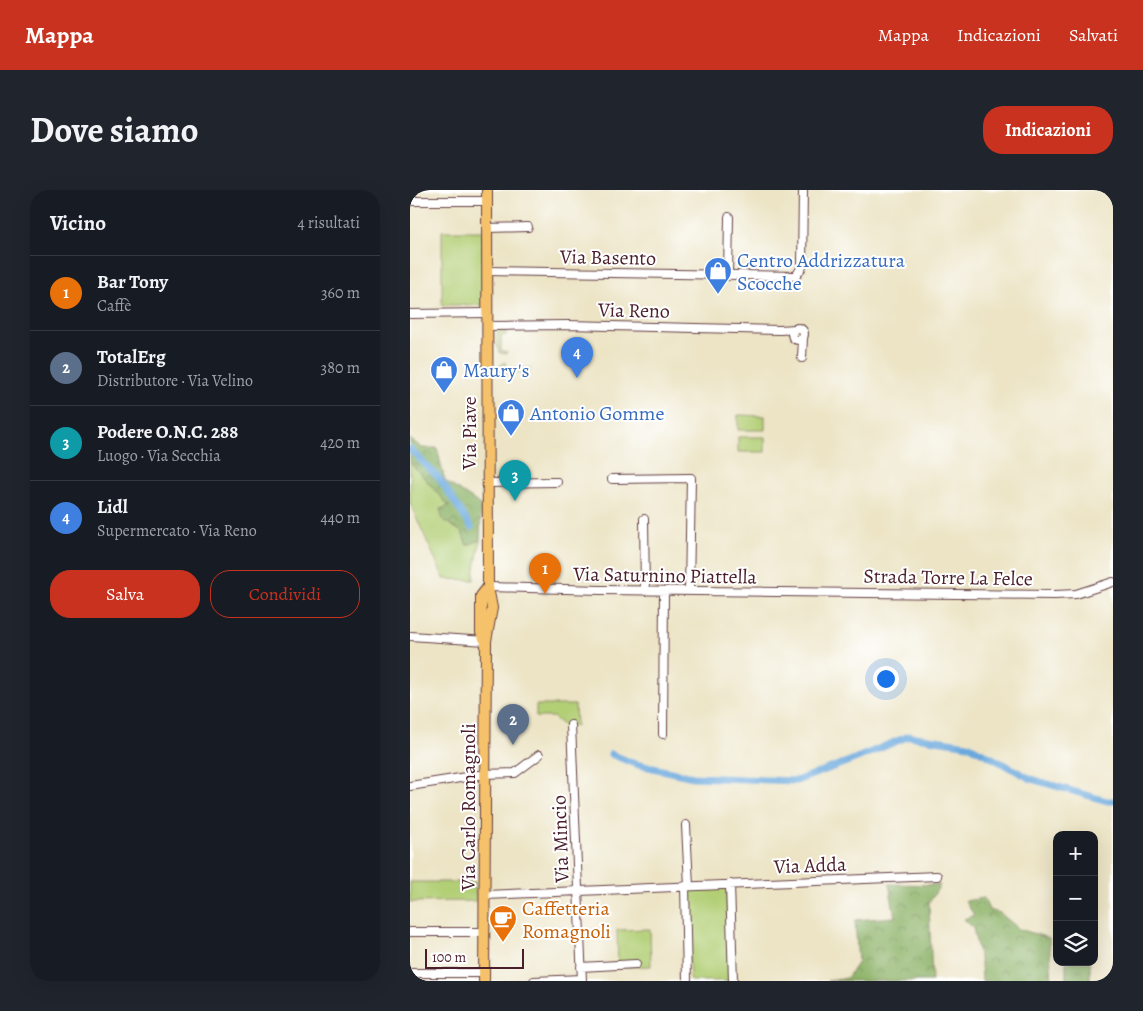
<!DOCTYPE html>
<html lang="it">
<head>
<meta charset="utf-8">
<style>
	:root { --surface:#171b24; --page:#20242c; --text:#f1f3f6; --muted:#9ea1a6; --line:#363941; --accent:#c8321e }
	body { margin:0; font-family:Alegreya,serif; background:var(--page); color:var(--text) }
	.controls { position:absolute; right:15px; bottom:15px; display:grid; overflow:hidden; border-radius:10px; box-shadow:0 5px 20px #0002 }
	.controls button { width:45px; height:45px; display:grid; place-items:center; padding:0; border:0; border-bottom:1px solid var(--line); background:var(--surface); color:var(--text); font:25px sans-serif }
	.scale { position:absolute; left:15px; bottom:12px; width:99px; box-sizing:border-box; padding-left:5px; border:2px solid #4a1f2b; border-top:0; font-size:14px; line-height:18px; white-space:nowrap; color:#4a1f2b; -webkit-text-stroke:4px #fff; paint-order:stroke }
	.you { position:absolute; left:475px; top:488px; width:18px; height:18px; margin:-12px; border:4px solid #fff; border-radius:50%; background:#1a73e8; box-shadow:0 0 0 8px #1a73e833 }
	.badge { display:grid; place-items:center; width:32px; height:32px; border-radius:50%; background:var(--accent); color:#fff; font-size:16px; font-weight:700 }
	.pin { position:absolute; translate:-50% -41px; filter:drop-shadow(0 1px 2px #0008) }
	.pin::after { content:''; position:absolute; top:26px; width:18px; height:15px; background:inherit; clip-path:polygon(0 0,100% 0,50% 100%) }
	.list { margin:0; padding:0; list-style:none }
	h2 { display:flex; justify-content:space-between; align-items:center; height:65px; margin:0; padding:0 20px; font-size:21px }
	h2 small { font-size:16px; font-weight:400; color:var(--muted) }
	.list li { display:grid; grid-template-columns:32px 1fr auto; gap:15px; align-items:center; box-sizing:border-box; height:75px; padding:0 20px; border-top:1px solid var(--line) }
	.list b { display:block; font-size:19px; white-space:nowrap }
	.list p { margin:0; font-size:16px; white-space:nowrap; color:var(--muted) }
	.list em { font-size:16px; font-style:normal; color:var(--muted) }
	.actions { display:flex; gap:10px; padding:15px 20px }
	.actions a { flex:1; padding:11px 0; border:1px solid var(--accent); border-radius:20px; text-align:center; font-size:18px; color:var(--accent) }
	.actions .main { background:var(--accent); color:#fff }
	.icon { flex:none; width:28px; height:28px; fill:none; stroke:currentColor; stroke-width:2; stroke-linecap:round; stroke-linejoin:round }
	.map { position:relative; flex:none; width:703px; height:791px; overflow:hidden; border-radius:20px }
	header { display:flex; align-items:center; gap:30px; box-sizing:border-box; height:70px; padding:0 25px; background:var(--accent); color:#fff }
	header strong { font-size:24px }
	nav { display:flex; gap:28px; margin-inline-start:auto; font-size:18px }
	.intro { display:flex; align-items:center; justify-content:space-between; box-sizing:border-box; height:120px; padding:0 30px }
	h1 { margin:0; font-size:35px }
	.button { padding:12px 22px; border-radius:20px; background:var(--accent); color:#fff; font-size:18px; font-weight:700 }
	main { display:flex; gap:30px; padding:0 30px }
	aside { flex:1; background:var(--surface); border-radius:20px; box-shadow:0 5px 20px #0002 }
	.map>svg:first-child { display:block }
	.green { fill:#b2cf76; stroke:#7e7750 }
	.forest { fill:url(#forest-crowns); stroke:#6c6849 }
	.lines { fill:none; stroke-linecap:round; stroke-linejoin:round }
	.canal { stroke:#6ba9dd; stroke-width:7 }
	.minor-casing { stroke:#623d42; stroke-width:10 }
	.major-casing { stroke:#623d42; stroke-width:12 }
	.minor { stroke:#fff; stroke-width:8 }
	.major { stroke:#f5c16b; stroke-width:10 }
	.labels { text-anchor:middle; stroke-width:4; stroke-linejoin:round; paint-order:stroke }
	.street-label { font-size:20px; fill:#4a1f2b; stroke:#fff }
	.shop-label { font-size:20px; fill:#366cbe; stroke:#fff; text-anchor:start }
	.food-label { font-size:20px; fill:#c56008; stroke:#fff; text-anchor:start }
</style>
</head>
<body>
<header>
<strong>Mappa</strong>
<nav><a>Mappa</a><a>Indicazioni</a><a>Salvati</a></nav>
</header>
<div class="intro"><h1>Dove siamo</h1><a class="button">Indicazioni</a></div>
<main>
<aside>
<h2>Vicino<small>4 risultati</small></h2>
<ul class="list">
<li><span class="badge" style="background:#e8710a">1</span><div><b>Bar Tony</b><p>Caffè</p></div><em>360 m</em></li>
<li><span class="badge" style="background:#5c6f8a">2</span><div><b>TotalErg</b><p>Distributore · Via Velino</p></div><em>380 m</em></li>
<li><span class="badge" style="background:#0f9aa8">3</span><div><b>Podere O.N.C. 288</b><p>Luogo · Via Secchia</p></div><em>420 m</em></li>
<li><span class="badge" style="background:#3f7fe0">4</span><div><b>Lidl</b><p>Supermercato · Via Reno</p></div><em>440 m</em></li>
</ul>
<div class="actions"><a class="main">Salva</a><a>Condividi</a></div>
</aside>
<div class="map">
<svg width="703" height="791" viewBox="0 0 703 791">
	<defs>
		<pattern id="forest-crowns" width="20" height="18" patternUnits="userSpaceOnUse" patternTransform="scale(1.25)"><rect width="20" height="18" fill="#8db267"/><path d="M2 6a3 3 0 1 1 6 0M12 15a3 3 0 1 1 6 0" fill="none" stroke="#759055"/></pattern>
	</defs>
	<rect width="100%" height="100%" fill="#fff"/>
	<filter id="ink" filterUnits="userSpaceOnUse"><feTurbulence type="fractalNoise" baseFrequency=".02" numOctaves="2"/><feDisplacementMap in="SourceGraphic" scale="10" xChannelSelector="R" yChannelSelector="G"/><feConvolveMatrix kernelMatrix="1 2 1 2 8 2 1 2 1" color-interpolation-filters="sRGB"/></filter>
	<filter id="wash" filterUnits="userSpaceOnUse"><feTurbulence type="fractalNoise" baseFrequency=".0096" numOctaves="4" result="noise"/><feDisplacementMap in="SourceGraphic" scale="20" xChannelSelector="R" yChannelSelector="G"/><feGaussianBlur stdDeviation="1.12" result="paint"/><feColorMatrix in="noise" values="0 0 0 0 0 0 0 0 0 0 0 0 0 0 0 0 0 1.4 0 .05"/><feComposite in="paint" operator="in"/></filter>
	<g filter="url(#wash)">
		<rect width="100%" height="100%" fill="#ece4c5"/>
		<path class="green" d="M 32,41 L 73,41 L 73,115 L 32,115 Z
			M 88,141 L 96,141 L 96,145 L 91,145 L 91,161 L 97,162 L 96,164 L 90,163 C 87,157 85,146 88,141 Z
			M 95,172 L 96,178 L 120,178 L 119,183 L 88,182 L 89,176 Z
			M 328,225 L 355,226 L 355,240 L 328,240 Z
			M 328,247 L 355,247 L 355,262 L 328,262 Z
			M 0,272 L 40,317 L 33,330 L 52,342 L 57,355 L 70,350 C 69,363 64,376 64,390 L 34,389 L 0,313 Z
			M 126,515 L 165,515 L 166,536 L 154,536 L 143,527 L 126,527 Z
			M 0,692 L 65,692 L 66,711 L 0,712 Z
			M 317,696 L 319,791 L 280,791 L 277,698 Z
			M 240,739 L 241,776 L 208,777 L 207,740 Z"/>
		<path class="forest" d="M 0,249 L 12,258 L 27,258 L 35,291 L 71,315 L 70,350 L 57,355 L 52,342 L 33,330 L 30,319 L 39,316 L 0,272 Z
			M 479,694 L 530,695 L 519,713 L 522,791 L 417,791 L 437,788 L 448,772 L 445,730 L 485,727 Z
			M 574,708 L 579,720 L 590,723 L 609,739 L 639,748 L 642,791 L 572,791 L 571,774 L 563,738 L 554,729 L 564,725 L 555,711 Z
			M 656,772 L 680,772 L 680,791 L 656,791 Z"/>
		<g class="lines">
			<path class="canal" d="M 0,259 L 29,288 L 61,337
				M 201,564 L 225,574 L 283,587 L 386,591 L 442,570 L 499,546 L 558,555 L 621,589 L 697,611 L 703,611"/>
		</g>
	</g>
	<g filter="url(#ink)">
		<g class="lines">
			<defs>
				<path id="minor" d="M 0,11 L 77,11
					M 77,38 L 118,37
					M 77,81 L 386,86 L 392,77 L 393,0
					M 318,86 L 319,27
					M 0,124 L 77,123
					M 77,136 L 157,135 L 370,140 L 385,139
					M382 144a6 6 0 1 1 12 0a6 6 0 1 1-12 0Z
					M 392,168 L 393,148
					M 202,289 L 281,288 L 279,401
					M 77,293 L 147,292
					M 234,329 L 235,401
					M 78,397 L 191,400 L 645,405 L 666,404 L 703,392
					M 0,446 L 76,451
					M 161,535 L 172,791
					M 253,544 L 254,401
					M 0,596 L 75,584 L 105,583 L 129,565
					M 276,635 L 279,696
					M 320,694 L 323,791
					M 275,696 L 277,791
					M 75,705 L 527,686
					M 0,742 L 75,742
					M 171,777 L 226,774
					M 0,783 L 74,783
					M 124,791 L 172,789"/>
				<path id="major" d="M 75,450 L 71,443 L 71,406 L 78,397
					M 74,791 L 76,451 L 82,418 L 78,397 L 77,0"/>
			</defs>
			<use href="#minor" class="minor-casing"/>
			<use href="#major" class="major-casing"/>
			<use href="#minor" class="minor"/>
			<use href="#major" class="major"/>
		</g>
	</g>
	<defs>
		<symbol id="shop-pin" viewBox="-11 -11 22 30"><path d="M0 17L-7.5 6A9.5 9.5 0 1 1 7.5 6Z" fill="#3f7fe0" stroke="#fff"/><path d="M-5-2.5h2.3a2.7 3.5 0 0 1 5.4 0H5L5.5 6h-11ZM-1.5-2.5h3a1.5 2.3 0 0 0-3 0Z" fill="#fff"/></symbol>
		<symbol id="cafe-pin" viewBox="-11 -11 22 30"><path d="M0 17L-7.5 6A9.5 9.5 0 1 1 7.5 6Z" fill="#e8710a" stroke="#fff"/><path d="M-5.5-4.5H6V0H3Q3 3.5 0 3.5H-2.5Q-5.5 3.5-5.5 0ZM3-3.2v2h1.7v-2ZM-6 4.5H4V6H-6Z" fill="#fff"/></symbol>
	</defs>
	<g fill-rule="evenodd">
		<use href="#shop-pin" x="292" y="65" width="32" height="43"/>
		<use href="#shop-pin" x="18" y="164" width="32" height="43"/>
		<use href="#shop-pin" x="85" y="207" width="32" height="43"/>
		<use href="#cafe-pin" x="77" y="713" width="32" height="43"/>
	</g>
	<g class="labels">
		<g class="street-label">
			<text transform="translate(198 67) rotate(1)" y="7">Via Basento</text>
			<text transform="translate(224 120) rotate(1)" y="7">Via Reno</text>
			<text transform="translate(59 243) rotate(-90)" y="7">Via Piave</text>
			<text transform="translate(255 385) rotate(1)" y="7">Via Saturnino Piattella</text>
			<text transform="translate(538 387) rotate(1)" y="7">Strada Torre La Felce</text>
			<text transform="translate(58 617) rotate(-90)" y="7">Via Carlo Romagnoli</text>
			<text transform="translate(150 649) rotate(-92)" y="7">Via Mincio</text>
			<text transform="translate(400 675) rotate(-2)" y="7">Via Adda</text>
		</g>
		<g class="shop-label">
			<text x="327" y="77">Centro Addrizzatura<tspan x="327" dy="23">Scocche</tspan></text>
			<text x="53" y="187">Maury's</text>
			<text x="120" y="230">Antonio Gomme</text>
		</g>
		<g class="food-label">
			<text x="112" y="725">Caffetteria<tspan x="112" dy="23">Romagnoli</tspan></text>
		</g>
	</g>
</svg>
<div class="controls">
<button>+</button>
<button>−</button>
<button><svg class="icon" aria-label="layers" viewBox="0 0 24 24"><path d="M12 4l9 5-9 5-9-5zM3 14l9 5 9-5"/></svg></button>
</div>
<div class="scale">100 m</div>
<div class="you"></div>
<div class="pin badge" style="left:135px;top:404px;background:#e8710a">1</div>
<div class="pin badge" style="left:103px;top:555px;background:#5c6f8a">2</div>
<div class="pin badge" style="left:105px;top:311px;background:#0f9aa8">3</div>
<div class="pin badge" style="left:167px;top:188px;background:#3f7fe0">4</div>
</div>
</main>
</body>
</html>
